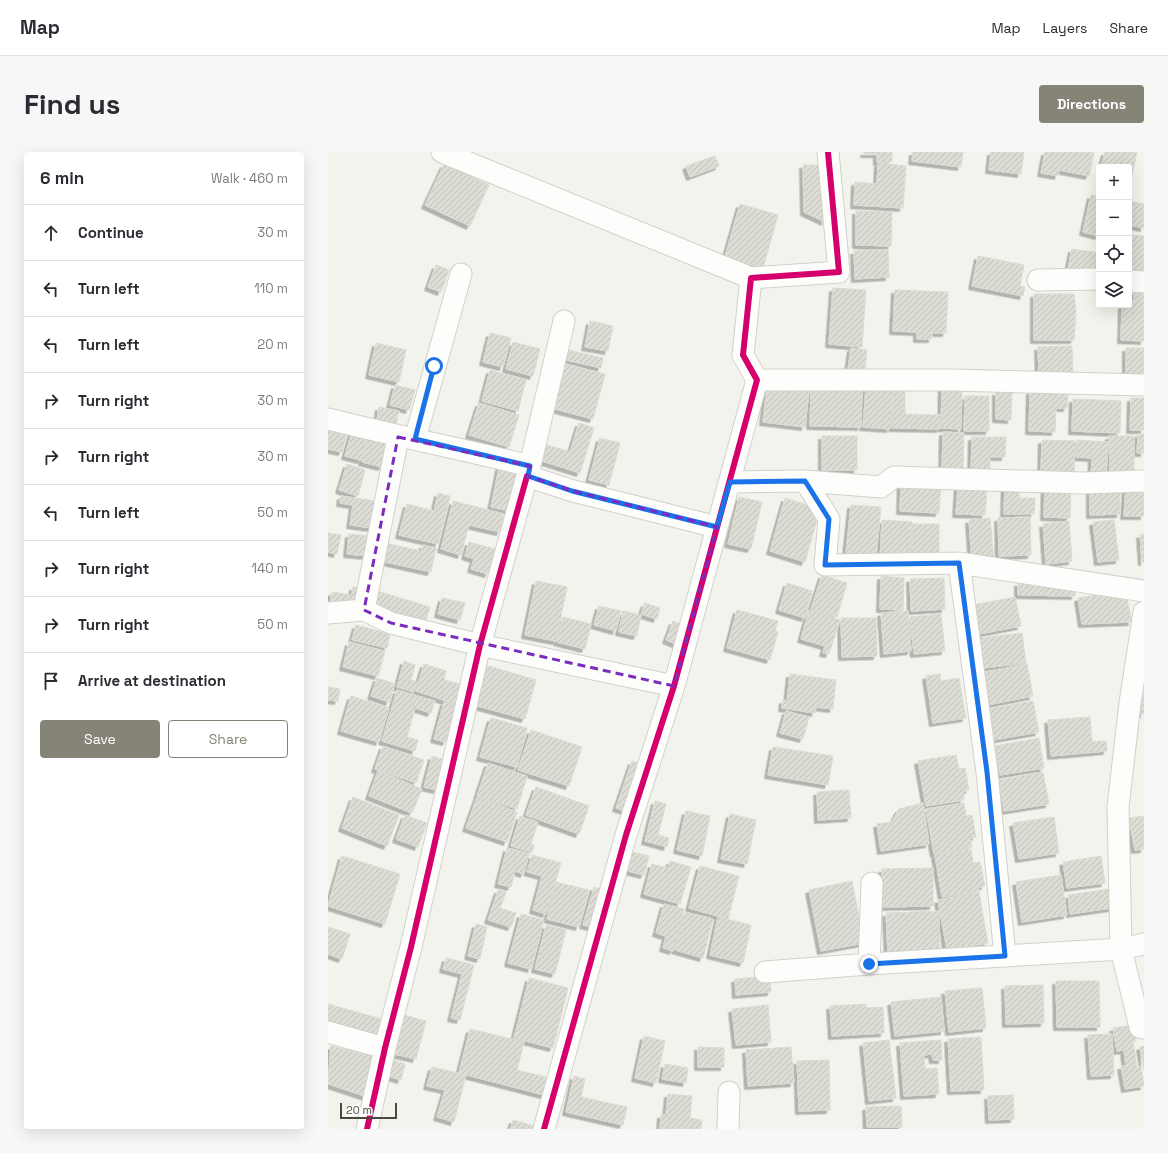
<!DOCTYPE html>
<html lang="en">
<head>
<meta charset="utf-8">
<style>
	:root { --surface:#fff; --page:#f7f7f7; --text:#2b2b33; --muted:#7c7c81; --line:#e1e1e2; --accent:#868477 }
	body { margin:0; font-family:"Space Grotesk",sans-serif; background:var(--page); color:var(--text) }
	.controls { position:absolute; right:12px; top:12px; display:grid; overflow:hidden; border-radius:4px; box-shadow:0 4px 16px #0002 }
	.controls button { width:36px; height:36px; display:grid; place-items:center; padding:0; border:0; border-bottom:1px solid var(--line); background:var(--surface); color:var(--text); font:20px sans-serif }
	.scale { position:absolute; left:12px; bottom:10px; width:57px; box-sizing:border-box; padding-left:4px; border:2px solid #4b4937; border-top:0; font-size:11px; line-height:14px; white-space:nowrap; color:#4b4937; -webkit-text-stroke:3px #fff; paint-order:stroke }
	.stop { position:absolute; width:12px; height:12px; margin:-9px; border:3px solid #1a73e8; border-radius:50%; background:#fff }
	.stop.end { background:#1a73e8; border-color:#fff; box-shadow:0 1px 4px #0008 }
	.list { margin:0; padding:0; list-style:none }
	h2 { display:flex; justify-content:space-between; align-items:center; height:52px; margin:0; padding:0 16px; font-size:17px }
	h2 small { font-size:13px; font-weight:400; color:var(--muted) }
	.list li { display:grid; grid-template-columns:26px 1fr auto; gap:12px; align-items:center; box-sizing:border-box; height:56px; padding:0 16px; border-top:1px solid var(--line) }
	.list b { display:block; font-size:15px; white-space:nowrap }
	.list em { font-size:13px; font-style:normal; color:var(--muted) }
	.actions { display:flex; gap:8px; padding:12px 16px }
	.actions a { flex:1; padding:9px 0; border:1px solid var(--accent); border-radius:4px; text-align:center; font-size:14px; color:var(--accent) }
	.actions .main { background:var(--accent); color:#fff }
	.icon { flex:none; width:22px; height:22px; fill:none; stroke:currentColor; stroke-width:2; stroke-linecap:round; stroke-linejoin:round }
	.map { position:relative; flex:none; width:816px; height:977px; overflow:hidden; border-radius:4px }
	header { display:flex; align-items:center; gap:24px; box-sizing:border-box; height:56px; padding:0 20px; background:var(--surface); border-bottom:1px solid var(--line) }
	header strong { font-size:19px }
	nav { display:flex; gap:22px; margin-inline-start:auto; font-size:14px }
	.intro { display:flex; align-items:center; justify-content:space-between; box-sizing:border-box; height:96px; padding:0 24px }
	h1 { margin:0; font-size:28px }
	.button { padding:10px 18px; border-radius:4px; background:var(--accent); color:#fff; font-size:14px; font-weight:700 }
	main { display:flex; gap:24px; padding:0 24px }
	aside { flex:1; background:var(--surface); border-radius:4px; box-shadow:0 4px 16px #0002 }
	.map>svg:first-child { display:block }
	.building { fill:url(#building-hatch); stroke:#dcdbd3; filter:url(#shadow) }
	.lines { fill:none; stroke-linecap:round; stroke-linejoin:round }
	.minor-casing { stroke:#d1d1ca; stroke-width:23 }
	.minor { stroke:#fdfdfc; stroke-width:21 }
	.cycleway-casing { stroke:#fff; stroke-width:8 }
	.cycleway { stroke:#d6006c; stroke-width:6 }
	.route { stroke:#1a73e8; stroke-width:5 }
	.marked { fill:none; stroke:#7b2cbf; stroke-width:3; stroke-dasharray:8 5; stroke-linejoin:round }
</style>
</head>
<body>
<header>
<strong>Map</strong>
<nav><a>Map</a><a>Layers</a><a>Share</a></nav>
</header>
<div class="intro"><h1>Find us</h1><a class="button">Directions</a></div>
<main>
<aside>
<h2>6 min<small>Walk · 460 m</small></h2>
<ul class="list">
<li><svg class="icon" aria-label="ahead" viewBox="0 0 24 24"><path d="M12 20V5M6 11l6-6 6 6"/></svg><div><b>Continue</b></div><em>30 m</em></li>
<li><svg class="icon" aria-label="left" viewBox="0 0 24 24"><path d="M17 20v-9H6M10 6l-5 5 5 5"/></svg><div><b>Turn left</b></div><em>110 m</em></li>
<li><svg class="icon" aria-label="left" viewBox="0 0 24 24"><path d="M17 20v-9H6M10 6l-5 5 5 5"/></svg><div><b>Turn left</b></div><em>20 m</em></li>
<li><svg class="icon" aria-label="right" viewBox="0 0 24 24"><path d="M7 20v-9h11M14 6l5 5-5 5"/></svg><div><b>Turn right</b></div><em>30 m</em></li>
<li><svg class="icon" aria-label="right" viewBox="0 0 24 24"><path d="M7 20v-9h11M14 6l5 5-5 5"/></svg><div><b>Turn right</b></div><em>30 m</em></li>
<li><svg class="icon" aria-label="left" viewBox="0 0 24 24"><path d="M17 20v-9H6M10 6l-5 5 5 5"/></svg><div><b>Turn left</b></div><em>50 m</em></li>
<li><svg class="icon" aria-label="right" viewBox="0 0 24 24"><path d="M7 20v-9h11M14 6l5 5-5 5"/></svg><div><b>Turn right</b></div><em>140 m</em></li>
<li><svg class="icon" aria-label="right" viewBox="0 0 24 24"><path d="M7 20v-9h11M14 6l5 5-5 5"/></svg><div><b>Turn right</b></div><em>50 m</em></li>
<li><svg class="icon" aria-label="arrive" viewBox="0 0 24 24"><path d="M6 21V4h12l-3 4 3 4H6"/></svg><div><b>Arrive at destination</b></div></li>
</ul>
<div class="actions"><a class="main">Save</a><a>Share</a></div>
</aside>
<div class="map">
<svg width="816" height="977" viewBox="0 0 816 977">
	<defs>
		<pattern id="building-hatch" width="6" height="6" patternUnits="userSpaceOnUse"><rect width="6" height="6" fill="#dddcd5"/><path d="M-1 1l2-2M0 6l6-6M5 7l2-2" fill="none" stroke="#bfbeb7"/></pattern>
		<filter id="shadow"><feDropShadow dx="-3.5" dy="3.5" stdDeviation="0" flood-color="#0004"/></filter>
	</defs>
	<rect width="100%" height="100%" fill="#f3f3ed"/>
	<path class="building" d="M 536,0 L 564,0 L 564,10 L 549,10 L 549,2 L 536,2 Z
		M 585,0 L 635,0 L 633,15 L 584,9 Z
		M 663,0 L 696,0 L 693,22 L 661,18 Z
		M 717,0 L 766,0 L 761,24 L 731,18 L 730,24 L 713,21 Z
		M 777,0 L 809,0 L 802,33 L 801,15 L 773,15 Z
		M 387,4 L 391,14 L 362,25 L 358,14 Z
		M 550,11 L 578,14 L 575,56 L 526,53 L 527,30 L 549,32 Z
		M 116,12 L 161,33 L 142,74 L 97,53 Z
		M 475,13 L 497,13 L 497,70 L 476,60 Z
		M 763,43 L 771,44 L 771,84 L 755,80 Z
		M 801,49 L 816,52 L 816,76 L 801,73 Z
		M 412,52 L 450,63 L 435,116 L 397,105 Z
		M 528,59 L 564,60 L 563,94 L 528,93 Z
		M 801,83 L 816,84 L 816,120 L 801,118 Z
		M 744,97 L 771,101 L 771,122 L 740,117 Z
		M 560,98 L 561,125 L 527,127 L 526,99 Z
		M 650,104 L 696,113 L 692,134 L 697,135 L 695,144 L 644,134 Z
		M 108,113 L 121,118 L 113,140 L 100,135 Z
		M 505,136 L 538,138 L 534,195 L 501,192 Z
		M 567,138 L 620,140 L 618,181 L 604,181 L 604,187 L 589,187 L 589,180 L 565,179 Z
		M 806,139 L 816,139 L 816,189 L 793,188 L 794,153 L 801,153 L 801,149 L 806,149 Z
		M 706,142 L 746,142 L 748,159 L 746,188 L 706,188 Z
		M 262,169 L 285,174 L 280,199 L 257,195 Z
		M 162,181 L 183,186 L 175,215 L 155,210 Z
		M 185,190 L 212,197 L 205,224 L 178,217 Z
		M 48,191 L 78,198 L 71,230 L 41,223 Z
		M 744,194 L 745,225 L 711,226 L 710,195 Z
		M 523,196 L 539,198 L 537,218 L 520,217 Z
		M 798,196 L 816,196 L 816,228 L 798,228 Z
		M 236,197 L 275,206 L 273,216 L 234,207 Z
		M 234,211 L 277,222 L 265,267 L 223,256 Z
		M 162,218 L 198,228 L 190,259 L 154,249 Z
		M 67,233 L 87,238 L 81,258 L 62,253 Z
		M 614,233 L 634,234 L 633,277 L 613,276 Z
		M 483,234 L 534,235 L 533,275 L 482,274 Z
		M 439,235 L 481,239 L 477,275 L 435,270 Z
		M 538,235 L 565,237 L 562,277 L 535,275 Z
		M 565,238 L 577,238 L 577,262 L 612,263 L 612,277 L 564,276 Z
		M 702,239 L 740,240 L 739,256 L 728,256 L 727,280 L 701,279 Z
		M 668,240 L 684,241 L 683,268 L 668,267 Z
		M 637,244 L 661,244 L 661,279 L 636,279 Z
		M 803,246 L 816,246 L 816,278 L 802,278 Z
		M 745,247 L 793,249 L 792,281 L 744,279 Z
		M 151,251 L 191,263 L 181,295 L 141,283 Z
		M 51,255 L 71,259 L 68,272 L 49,268 Z
		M 251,271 L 266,276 L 252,321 L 208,307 L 213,291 L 242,300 Z
		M 0,273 L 20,278 L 14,300 L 0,297 Z
		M 25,276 L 41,280 L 33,308 L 17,304 Z
		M 615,280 L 636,281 L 635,320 L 614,320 Z
		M 41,282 L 61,287 L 54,315 L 34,310 Z
		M 810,282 L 816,282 L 816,301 L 809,301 Z
		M 494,284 L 529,284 L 529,318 L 494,318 Z
		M 781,284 L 806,284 L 806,322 L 782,323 Z
		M 644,285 L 678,285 L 677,305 L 662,305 L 662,323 L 643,322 Z
		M 272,286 L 292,291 L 281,333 L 261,328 Z
		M 714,288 L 747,289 L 746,323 L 713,322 Z
		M 749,288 L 780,290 L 778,325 L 763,325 L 764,306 L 748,305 Z
		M 172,311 L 191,315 L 182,359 L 163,355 Z
		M 19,312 L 37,318 L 30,344 L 11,338 Z
		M 573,330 L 613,333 L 611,361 L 572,359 Z
		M 677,330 L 691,330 L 691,346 L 707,346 L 706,362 L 676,362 Z
		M 717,332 L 743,333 L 742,366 L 716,365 Z
		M 630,334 L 659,336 L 657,363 L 628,362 Z
		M 798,336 L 816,337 L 816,364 L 796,364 Z
		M 762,337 L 792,337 L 792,362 L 762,363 Z
		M 110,341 L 122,344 L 110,392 L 71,383 L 79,352 L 106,359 Z
		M 13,344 L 48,349 L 44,376 L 22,373 L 25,353 L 12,351 Z
		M 411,345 L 434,350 L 423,397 L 400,392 Z
		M 457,346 L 492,357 L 477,410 L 442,399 Z
		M 125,349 L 176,362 L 172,380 L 141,373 L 133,403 L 113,397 Z
		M 523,353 L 553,355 L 548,404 L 518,401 Z
		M 702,365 L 703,403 L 671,404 L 670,366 Z
		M 662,366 L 666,408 L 644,410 L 641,368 Z
		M 554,368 L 584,370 L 582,409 L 552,407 Z
		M 786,368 L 791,408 L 770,410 L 765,370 Z
		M 741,369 L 744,409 L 718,412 L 715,372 Z
		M 584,372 L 611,372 L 611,409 L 584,409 Z
		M 0,381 L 13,383 L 9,402 L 0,400 Z
		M 21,382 L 43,384 L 41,404 L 19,402 Z
		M 816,382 L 816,410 L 814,410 L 812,383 Z
		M 53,390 L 93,399 L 95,393 L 108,396 L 103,420 L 49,408 Z
		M 141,390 L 167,397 L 160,422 L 143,417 L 146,407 L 137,404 Z
		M 494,423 L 519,431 L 509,465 L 483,457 Z
		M 553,424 L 576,426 L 575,458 L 552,457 Z
		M 616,426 L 617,457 L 583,459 L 582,427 Z
		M 208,429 L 239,435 L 228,489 L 197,483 Z
		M 459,431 L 484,439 L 477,466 L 451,458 Z
		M 690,431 L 747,431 L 747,444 L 690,443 Z
		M 25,435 L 37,436 L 35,455 L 2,451 L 4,440 L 24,443 Z
		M 46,438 L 102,455 L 97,471 L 41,454 Z
		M 797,438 L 804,470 L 754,472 L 750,446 Z
		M 687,445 L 693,474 L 651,482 L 645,453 Z
		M 114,446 L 137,451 L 132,468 L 110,462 Z
		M 317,451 L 332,456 L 329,467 L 313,462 Z
		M 271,454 L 293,459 L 288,479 L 266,473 Z
		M 409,458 L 450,469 L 447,479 L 450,480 L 442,508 L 399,496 Z
		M 481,458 L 512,468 L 501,502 L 495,501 L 497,494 L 473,487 Z
		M 295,459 L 313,463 L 309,484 L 291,480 Z
		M 580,459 L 583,499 L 556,502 L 553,461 Z
		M 613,462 L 617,499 L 586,502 L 582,465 Z
		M 235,465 L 263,472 L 257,497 L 229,490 Z
		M 513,466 L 548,466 L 549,504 L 514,505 Z
		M 345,469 L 357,474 L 350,493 L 338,488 Z
		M 28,473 L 62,482 L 59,496 L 24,488 Z
		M 694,481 L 698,511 L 655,516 L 651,486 Z
		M 21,490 L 57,499 L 50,524 L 15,515 Z
		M 76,509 L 87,513 L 83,528 L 89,530 L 86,540 L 69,535 Z
		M 96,512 L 118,519 L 116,528 L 136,533 L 130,553 L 88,539 Z
		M 699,512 L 705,544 L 659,553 L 652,521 Z
		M 157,513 L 208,528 L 197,567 L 146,553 Z
		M 462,522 L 508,528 L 505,557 L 488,555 L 487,561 L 454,556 L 455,548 L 459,549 Z
		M 612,522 L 613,529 L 631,526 L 638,566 L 605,571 L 598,524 Z
		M 49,526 L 67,532 L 61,550 L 43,544 Z
		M 0,535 L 12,537 L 10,549 L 0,548 Z
		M 69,538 L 107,549 L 103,561 L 87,556 L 79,585 L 90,588 L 87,599 L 54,589 Z
		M 810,542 L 816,542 L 816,562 L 810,562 Z
		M 23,544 L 61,556 L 51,590 L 13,579 Z
		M 705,549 L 711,580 L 665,588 L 660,557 Z
		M 116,550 L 128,554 L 118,590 L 106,587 Z
		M 458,559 L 481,565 L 475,587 L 452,581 Z
		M 762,565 L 764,590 L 778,589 L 779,599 L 723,604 L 720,568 Z
		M 163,566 L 199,576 L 189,615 L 152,605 Z
		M 203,578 L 254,595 L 241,634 L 190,618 Z
		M 711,586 L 716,616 L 672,623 L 667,594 Z
		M 55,594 L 96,608 L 88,631 L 47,617 Z
		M 445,595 L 505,604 L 500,633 L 440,623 Z
		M 628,603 L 631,617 L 637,616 L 641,638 L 635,639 L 636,648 L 598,654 L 590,609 Z
		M 104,604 L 117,608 L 109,638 L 96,635 Z
		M 304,609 L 315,613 L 300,660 L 288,656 Z
		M 160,611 L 199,624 L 189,657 L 149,644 Z
		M 50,619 L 94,637 L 84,661 L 41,644 Z
		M 715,620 L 721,652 L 676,659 L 671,628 Z
		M 208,635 L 261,654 L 251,682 L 198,663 Z
		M 521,638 L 523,666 L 490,668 L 489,640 Z
		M 25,645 L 71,663 L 59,694 L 14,676 Z
		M 149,645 L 189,660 L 179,690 L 138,676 Z
		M 327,649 L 338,652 L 330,683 L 341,686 L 339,695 L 317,689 Z
		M 595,651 L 601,692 L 553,699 L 549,672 L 564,670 L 571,657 Z
		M 636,651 L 638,664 L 644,663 L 648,685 L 642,686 L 644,695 L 606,702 L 598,657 Z
		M 358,659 L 382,664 L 374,704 L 349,698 Z
		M 402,662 L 428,668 L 419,712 L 393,707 Z
		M 77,663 L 99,671 L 90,695 L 68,687 Z
		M 192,664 L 210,670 L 203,692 L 206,693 L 204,700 L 183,694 Z
		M 816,664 L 816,697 L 807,698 L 801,666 Z
		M 726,665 L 731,701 L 691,707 L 685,671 Z
		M 179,696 L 201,701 L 196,722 L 187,719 L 183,735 L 170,732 Z
		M 643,697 L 645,711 L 652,710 L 657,734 L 650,735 L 651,739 L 614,745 L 607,703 Z
		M 304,700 L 321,704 L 316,723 L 300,719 Z
		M 204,703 L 233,711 L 218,762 L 205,758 L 214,724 L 199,720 Z
		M 14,704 L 72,722 L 57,772 L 0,754 Z
		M 773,704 L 777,731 L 739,736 L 735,710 Z
		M 342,709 L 363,715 L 352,752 L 316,742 L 324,712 L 340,716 Z
		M 372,714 L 411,724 L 400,767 L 361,756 Z
		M 605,716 L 605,754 L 555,755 L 554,717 Z
		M 733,723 L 739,763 L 694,770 L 688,730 Z
		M 524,729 L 536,791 L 493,799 L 481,738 Z
		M 228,730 L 261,738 L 251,775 L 219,767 Z
		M 266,735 L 277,739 L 267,776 L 255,773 Z
		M 788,736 L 791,755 L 742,762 L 740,743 Z
		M 170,738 L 178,740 L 172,756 L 188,761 L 183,775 L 160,768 Z
		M 651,740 L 660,791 L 619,798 L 610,748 Z
		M 336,752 L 356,757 L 345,799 L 335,796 L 338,784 L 328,781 Z
		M 611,759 L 612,801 L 560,802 L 558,761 Z
		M 357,760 L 385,767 L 375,806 L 347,798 Z
		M 193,762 L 216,768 L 203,817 L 180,811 Z
		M 390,765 L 423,773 L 415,811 L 382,803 Z
		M 148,772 L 159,775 L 152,807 L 140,804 Z
		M 218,773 L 238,778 L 227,822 L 207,817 Z
		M 0,775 L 22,782 L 14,807 L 0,802 Z
		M 118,806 L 146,813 L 132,868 L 123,866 L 134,822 L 115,817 Z
		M 442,824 L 443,840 L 408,843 L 407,827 Z
		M 201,826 L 240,836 L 225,896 L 186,886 Z
		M 728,829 L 771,829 L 772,875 L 729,875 Z
		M 715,833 L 716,871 L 678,872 L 677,834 Z
		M 654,836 L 658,876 L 621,880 L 617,839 Z
		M 613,845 L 616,879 L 567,884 L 563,850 Z
		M 0,852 L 53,867 L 47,888 L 0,875 Z
		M 538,852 L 538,856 L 555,855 L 556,881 L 504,884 L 502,854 Z
		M 440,853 L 443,890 L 408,893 L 404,857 Z
		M 76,863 L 98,869 L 88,907 L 66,902 Z
		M 806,873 L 808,889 L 805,889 L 809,915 L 813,915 L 816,934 L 797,937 L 793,914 L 798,914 L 796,898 L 789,899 L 785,876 Z
		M 142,877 L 196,890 L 189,918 L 221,926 L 216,943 L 131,921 Z
		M 784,882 L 786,923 L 763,924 L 760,883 Z
		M 316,884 L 337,889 L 328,931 L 307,926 Z
		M 653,885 L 656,938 L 623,939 L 620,887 Z
		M 561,888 L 568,946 L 541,949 L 535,891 Z
		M 613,888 L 614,908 L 605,908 L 604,902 L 596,903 L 597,917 L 609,916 L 611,942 L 576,944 L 572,891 Z
		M 3,894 L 49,905 L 39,945 L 0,932 Z
		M 816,894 L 816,918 L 812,895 Z
		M 370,895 L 396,896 L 396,915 L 370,915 Z
		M 463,895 L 466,931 L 420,934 L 418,898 Z
		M 64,908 L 77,912 L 73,928 L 60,924 Z
		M 501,908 L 502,958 L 471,959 L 469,909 Z
		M 337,912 L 360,916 L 358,931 L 334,927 Z
		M 104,915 L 138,923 L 126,970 L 109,965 L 117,938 L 99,934 Z
		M 246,924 L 257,927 L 253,945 L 299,955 L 295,973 L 238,960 Z
		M 340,942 L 364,944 L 362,966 L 374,968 L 373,977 L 332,977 L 333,963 L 338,963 Z
		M 685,943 L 686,967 L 661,968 L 660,944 Z
		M 573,954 L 574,975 L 539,975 L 538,955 Z
		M 185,968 L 210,975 L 210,977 L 182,977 Z"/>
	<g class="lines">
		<defs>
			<path id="minor" d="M 114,0 L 423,126
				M 710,128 L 771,127
				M 801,129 L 816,130
				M 429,228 L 624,228 L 816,233
				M 0,267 C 67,284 135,297 202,314 L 199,324 L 245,339 L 389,375
				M 87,287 L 133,122
				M 202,314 L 236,169
				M 477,329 L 553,335 L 566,325 L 755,331 L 816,329
				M 402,330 L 477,329 L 501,367 L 497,413 L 631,411 L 816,439
				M 631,411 L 659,620 L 677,804
				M 36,458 L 70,285
				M 816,460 L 802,551 L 790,655 L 793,797 L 812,875 L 816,876
				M 0,461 L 36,458 L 63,471 L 152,493 L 346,534
				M 541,812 L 544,731
				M 437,820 L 541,812 L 793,797 L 816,792
				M 0,880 L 57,896
				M 39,977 L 57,896 L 83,795 L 152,493 L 199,324
				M 216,977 L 298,683 L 346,534 L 429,228 L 415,203 L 423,126 L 511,120 L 500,0
				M 400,977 L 401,940"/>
		</defs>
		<use href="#minor" class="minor-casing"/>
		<use href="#minor" class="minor"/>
		<defs>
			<path id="cycleway" d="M 39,977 L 57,896 L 83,795 L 152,493 L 199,324
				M 216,977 L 298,683 L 346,534 L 429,228 L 415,203 L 423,126 L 511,120 L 500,0"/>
		</defs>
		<use href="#cycleway" class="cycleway-casing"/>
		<use href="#cycleway" class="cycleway"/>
	</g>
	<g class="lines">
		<path class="route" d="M 106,214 L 87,287 L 202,314 L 200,324 L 244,339 L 389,375 L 402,330 L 477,329 L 501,367 L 497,413 L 631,411 L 659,620 L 677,804 L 541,812"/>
	</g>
	<path class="marked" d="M 70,285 L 202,314 L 199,324 L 245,339 L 389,375 L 346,534 L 63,471 L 36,458 Z"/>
</svg>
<div class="controls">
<button>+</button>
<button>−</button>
<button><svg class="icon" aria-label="locate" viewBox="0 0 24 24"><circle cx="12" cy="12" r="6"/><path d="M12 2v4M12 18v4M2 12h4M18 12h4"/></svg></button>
<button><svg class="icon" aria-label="layers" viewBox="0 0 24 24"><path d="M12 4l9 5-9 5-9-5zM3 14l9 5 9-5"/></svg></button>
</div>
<div class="scale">20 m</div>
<div class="stop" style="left:106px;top:214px"></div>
<div class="stop end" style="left:541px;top:812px"></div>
</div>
</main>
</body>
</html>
